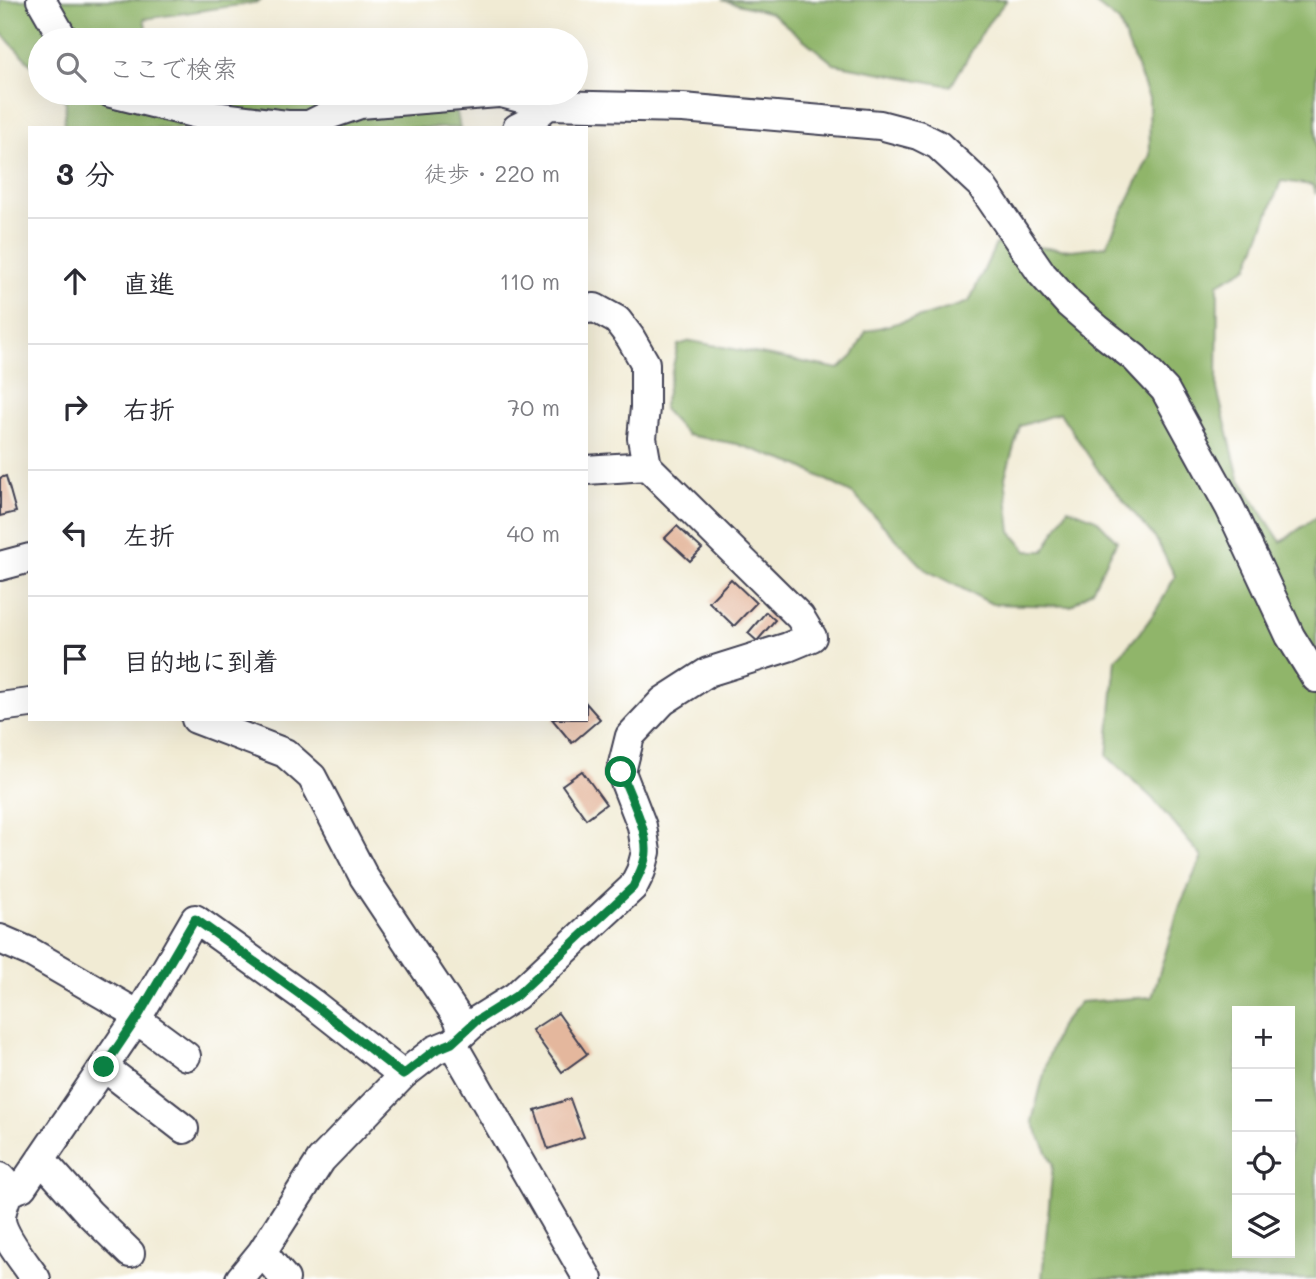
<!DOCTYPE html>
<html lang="ja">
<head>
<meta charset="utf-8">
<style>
	:root { --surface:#fff; --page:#f2f2f3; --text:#2b2b33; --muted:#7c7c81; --line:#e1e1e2 }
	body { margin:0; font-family:Mali,"Klee One",sans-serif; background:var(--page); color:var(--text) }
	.controls { position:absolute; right:21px; bottom:21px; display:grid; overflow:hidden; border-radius:0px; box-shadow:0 7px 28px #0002 }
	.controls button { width:63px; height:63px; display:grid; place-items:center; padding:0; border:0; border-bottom:2px solid var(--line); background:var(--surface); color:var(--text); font:35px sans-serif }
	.stop { position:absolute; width:21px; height:21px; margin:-16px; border:5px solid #0b8043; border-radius:50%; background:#fff }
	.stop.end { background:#0b8043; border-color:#fff; box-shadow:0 2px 7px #0008 }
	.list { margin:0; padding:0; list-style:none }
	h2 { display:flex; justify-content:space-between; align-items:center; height:91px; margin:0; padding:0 28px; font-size:30px }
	h2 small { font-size:23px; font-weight:400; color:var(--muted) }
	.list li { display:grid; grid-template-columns:46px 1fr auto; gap:21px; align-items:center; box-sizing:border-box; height:126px; padding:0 28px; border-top:2px solid var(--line) }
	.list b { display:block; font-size:26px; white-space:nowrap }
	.list em { font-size:23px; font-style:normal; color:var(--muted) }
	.icon { flex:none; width:38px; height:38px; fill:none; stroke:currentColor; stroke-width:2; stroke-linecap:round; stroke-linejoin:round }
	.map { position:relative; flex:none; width:1316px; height:1279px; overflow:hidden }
	.search { position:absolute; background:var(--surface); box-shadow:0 7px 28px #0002; left:28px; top:28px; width:560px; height:77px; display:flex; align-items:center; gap:18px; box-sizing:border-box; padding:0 24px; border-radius:38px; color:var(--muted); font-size:26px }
	.panel { position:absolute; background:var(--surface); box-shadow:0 7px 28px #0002; left:28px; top:126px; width:560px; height:595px; border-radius:0px }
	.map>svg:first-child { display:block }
	.forest { fill:#90b56a; stroke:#596c52; stroke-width:2; fill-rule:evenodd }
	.building { fill:#e4b79d }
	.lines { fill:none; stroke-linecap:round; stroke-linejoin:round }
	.minor-casing { stroke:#414052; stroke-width:32 }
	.minor { stroke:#fff; stroke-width:28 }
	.route { stroke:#0b8043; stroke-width:9 }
</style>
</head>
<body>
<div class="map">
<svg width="1316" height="1279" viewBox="0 0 1316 1279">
	<rect width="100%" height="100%" fill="#fff"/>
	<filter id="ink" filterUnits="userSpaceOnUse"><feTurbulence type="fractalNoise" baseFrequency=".0143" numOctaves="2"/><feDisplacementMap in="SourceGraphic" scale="14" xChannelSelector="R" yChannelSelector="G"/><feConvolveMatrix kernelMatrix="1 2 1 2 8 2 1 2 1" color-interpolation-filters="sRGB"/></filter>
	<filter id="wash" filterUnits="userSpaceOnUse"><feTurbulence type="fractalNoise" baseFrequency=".00686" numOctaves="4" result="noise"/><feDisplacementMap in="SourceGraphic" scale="28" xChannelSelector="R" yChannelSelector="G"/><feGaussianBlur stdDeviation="1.57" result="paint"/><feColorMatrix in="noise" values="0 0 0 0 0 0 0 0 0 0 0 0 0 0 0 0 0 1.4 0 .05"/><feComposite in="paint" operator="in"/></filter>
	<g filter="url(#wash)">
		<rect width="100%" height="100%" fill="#f1ebd4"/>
		<path class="forest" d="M 0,0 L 261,0 L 259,2 L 144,19 L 150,40 L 40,40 L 40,74 L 0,32 Z
			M 722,0 L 1007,0 L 988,23 L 951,86 L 834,64 L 771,13 Z
			M 1091,0 L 1316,0 L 1316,194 L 1312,185 L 1281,181 L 1248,267 L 1218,284 L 1217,389 L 1239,478 L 1281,542 L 1316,517 L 1316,1279 L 1042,1279 L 1053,1164 L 1032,1121 L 1048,1058 L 1060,1026 L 1080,1002 L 1152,997 L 1180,905 L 1202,857 L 1153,799 L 1107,756 L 1116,659 C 1143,631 1158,611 1175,576 L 1156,539 L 1100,473 L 1060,413 L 1020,426 L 1005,477 L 1011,532 L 1027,551 L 1044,551 L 1068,508 L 1096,519 L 1117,541 L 1092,590 L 1071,606 L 992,604 L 926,570 L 853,494 L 800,466 L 737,444 L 687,435 L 663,409 L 678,345 L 691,341 L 839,369 L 853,356 L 866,331 L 928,315 L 969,302 L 996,244 L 1072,250 L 1106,246 L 1150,155 L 1149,98 L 1119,22 ZM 1237,1011 L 1290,1011 L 1290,1253 L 1237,1253 Z
			M 58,93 L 191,93 L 237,103 L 370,93 L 457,113 L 460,128 L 64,128 L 66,102 Z"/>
		<g id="blocks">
			<path class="building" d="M 6,476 L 16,512 L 0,516 L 0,478 Z
				M 677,526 L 702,549 L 690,561 L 665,538 Z
				M 731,579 L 756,603 L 734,626 L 709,602 Z
				M 766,612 L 775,620 L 757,641 L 748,633 Z
				M 586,703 L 600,719 L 572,743 L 552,719 L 586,719 Z
				M 582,771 L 606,804 L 586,819 L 562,785 Z
				M 558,1013 L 587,1054 L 562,1072 L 532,1030 Z
				M 570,1099 L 584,1137 L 548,1149 L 535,1110 Z"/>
		</g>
	</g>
	<g filter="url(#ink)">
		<use href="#blocks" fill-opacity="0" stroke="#414052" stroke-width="2"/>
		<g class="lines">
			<defs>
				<path id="minor" d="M 41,0 L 64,40
					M 111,93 L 197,114 L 287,125 L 309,125 L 331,114 L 360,104 L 498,93
					M 501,93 L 548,105 L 683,108 L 880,125 L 918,135 L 938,145 L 981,185 L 1042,274 L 1069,304 L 1099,330 L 1135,358 L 1165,390 L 1230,508 L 1290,636 L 1316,678
					M 517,128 L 527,123 L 548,105
					M 586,470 L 647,466
					M 0,566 L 30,558
					M 0,707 L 30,703
					M 196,719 L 285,753 L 312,777 L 364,877 L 458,1018 L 463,1032
					M 0,939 L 30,952 L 139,1015
					M 136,1019 L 186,1056
					M 452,1043 L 588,1279
					M 104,1067 L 184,1129
					M 41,1159 L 89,1213 L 130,1253
					M 0,1177 C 16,1192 0,1203 1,1220 C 3,1237 26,1264 36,1279
					M 8,1192 L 22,1187 L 139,1015 L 195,919 L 312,1003 L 403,1075
					M 262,1252 L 285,1279
					M 240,1279 L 262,1252 L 321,1160 L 403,1075 L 435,1050 L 452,1043 L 476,1021 L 516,996 L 633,887 L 641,871 L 646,852 L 642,826 L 621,772 L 630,736 L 663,701 L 708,672 L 788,647 L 812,637 L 800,617 L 647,466 L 642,438 L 645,408 L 645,363 L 630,337 L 617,320 L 595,308 L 586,309"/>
			</defs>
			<use href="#minor" class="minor-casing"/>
			<use href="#minor" class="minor"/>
		</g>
	</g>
	<g class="lines" filter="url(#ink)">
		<path class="route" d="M 104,1067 L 139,1015 L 195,919 L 312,1003 L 403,1075 L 435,1050 L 452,1043 L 476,1021 L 516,996 L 633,887 C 638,876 646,863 646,851 C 647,828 629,794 621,772"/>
	</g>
</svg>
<div class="controls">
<button>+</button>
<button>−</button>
<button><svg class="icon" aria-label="locate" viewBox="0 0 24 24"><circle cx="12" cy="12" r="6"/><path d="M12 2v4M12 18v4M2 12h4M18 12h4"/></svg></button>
<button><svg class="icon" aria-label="layers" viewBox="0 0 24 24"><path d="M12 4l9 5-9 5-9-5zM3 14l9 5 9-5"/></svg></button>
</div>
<div class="stop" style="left:621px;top:772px"></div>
<div class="stop end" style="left:104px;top:1067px"></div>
<div class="search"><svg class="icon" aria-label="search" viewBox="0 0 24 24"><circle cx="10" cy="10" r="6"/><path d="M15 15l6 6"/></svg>ここで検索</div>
<section class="panel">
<h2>3 分<small>徒歩 · 220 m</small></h2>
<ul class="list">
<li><svg class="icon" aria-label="ahead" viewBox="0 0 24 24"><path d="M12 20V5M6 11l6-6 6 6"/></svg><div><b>直進</b></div><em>110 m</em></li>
<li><svg class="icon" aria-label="right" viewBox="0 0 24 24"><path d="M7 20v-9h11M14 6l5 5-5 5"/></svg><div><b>右折</b></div><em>70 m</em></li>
<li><svg class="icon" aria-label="left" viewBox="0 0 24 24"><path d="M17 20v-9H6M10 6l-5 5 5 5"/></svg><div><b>左折</b></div><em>40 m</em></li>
<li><svg class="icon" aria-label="arrive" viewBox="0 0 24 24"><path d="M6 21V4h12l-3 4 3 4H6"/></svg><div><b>目的地に到着</b></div></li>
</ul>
</section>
</div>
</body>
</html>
